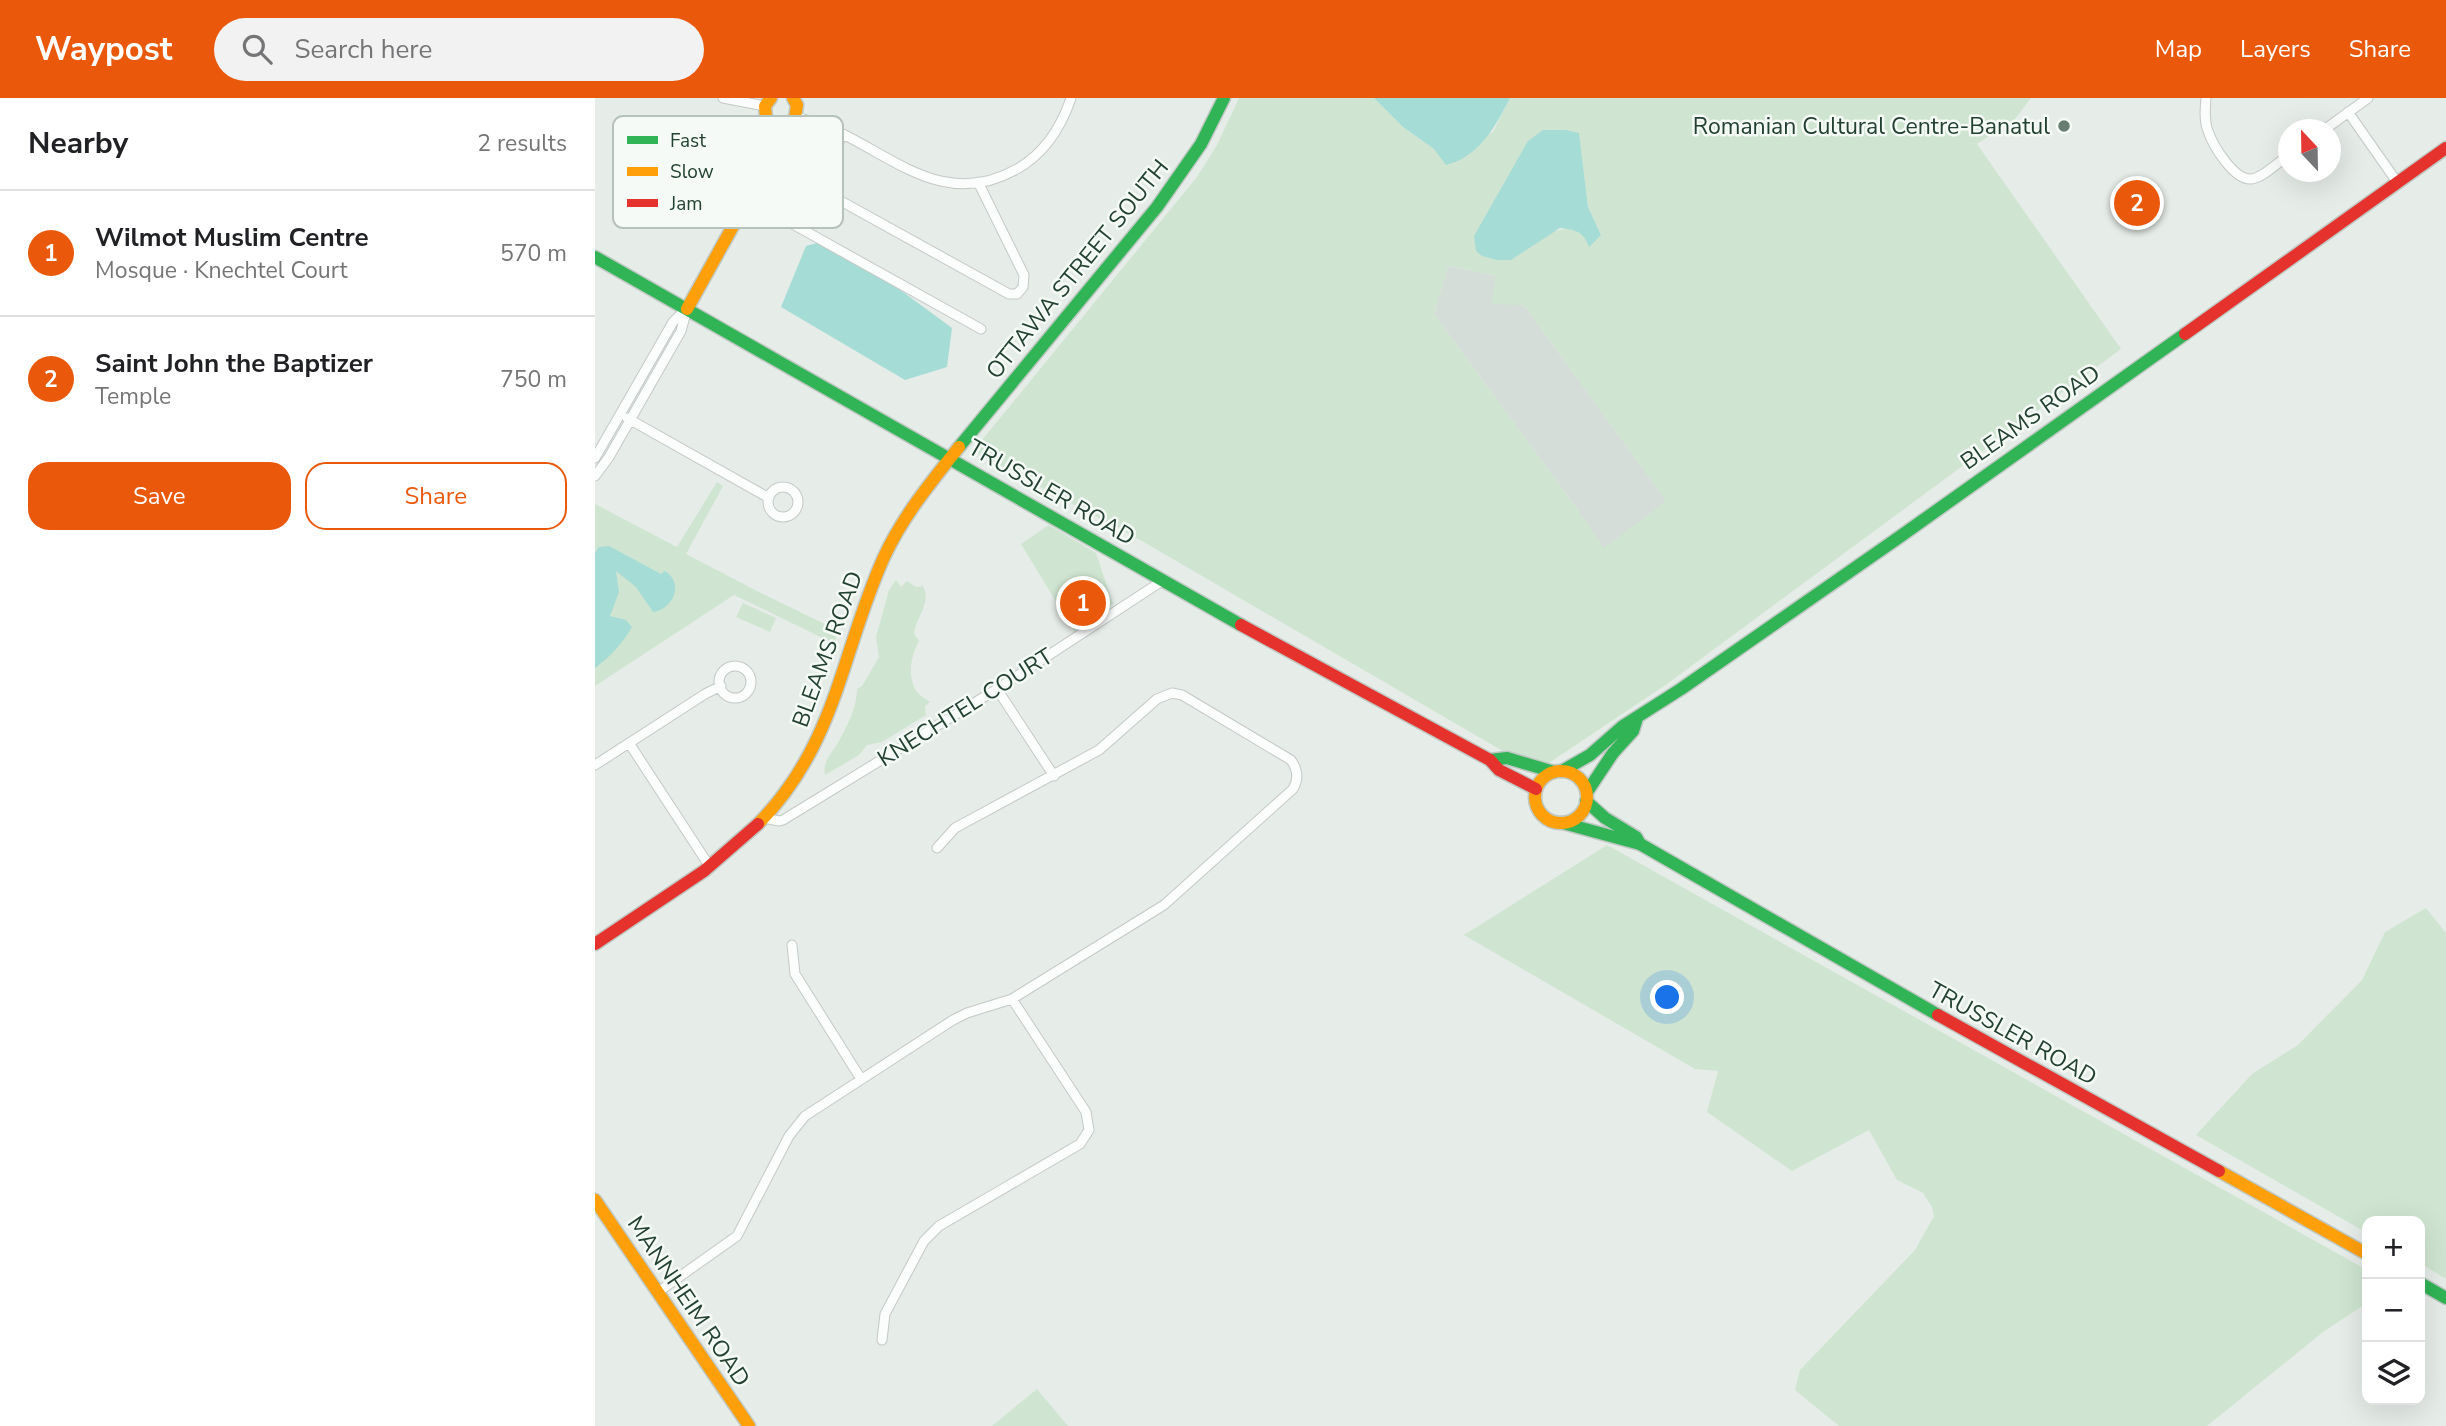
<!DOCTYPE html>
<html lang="en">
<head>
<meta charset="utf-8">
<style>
	:root { --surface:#fff; --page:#f2f2f2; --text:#202124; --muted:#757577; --line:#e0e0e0; --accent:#ea580c }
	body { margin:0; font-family:"Nunito Sans",sans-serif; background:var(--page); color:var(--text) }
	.controls { position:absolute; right:21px; bottom:21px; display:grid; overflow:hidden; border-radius:14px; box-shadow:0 7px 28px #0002 }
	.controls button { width:63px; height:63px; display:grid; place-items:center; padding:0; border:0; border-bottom:2px solid var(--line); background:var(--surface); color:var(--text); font:35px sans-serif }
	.compass { position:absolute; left:1683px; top:21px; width:63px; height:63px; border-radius:50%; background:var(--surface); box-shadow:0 7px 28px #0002; rotate:338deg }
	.you { position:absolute; left:1073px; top:900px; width:24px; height:24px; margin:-18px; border:5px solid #fff; border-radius:50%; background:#1a73e8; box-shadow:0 0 0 10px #1a73e833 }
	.badge { display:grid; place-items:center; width:46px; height:46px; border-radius:50%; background:var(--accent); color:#fff; font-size:23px; font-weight:700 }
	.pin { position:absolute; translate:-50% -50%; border:4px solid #fff; box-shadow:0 2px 7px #0006 }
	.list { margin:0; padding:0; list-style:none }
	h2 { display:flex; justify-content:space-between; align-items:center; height:91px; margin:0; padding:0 28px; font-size:30px }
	h2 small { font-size:23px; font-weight:400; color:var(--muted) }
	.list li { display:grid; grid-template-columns:46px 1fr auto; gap:21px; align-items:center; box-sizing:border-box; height:126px; padding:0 28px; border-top:2px solid var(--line) }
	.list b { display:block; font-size:26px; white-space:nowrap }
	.list p { margin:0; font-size:23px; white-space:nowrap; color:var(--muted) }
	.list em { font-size:23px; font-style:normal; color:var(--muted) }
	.actions { display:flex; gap:14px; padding:21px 28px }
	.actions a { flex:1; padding:16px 0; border:2px solid var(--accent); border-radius:21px; text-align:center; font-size:24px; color:var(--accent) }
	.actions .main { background:var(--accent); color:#fff }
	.icon { flex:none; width:38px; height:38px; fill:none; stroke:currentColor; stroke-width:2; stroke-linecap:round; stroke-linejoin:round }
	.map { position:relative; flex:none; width:1851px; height:1328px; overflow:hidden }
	header { display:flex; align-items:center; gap:42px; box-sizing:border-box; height:98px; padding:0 35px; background:var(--accent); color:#fff }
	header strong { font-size:33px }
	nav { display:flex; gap:38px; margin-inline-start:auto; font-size:24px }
	.search { width:490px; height:63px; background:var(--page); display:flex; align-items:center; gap:18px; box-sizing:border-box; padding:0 24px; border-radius:38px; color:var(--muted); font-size:26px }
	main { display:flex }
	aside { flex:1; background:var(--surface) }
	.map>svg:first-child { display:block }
	.built { fill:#d4ddd7 }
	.green { fill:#cfe5d1; fill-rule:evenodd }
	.water { fill:#a6dcd6 }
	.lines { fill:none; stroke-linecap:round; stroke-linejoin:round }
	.street-casing { stroke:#c3c9c5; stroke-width:11 }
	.fast-casing { stroke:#c0c8c3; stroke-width:15 }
	.slow-casing { stroke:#c0c8c3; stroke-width:15 }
	.jam-casing { stroke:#c0c8c3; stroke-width:15 }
	.street { stroke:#fbfcfc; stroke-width:9 }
	.fast { stroke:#30b455; stroke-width:12 }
	.slow { stroke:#ff9f0a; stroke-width:12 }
	.jam { stroke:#e5322d; stroke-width:12 }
	.poi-dot { fill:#677d71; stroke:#f5faf7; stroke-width:2.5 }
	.labels { text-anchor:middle; stroke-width:5; stroke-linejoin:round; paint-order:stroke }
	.poi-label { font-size:23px; fill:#234131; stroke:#f5faf7; text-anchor:end }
	.street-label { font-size:23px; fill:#234131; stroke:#f5faf7 }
	.key { fill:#f5faf7; stroke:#b6c2bc; stroke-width:2 }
	.key-label { font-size:19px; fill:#234131 }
</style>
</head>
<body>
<header>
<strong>Waypost</strong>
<div class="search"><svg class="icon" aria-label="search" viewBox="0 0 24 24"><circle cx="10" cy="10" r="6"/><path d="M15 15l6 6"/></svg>Search here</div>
<nav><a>Map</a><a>Layers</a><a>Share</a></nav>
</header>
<main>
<aside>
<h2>Nearby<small>2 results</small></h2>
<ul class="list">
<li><span class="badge">1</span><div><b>Wilmot Muslim Centre</b><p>Mosque · Knechtel Court</p></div><em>570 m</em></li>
<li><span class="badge">2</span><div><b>Saint John the Baptizer</b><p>Temple</p></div><em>750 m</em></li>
</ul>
<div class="actions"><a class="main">Save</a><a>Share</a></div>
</aside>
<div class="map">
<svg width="1851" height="1328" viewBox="0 0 1851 1328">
	<rect width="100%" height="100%" fill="#e6ece8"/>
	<path class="built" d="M 853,168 L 901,178 L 929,207 L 1072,404 L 1008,451 L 980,408 L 839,216 Z"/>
	<path class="green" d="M 644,0 L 779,0 L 808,29 L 839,51 L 898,34 L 915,0 L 1436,0 L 1420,21 L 1382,46 L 1526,251 L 1072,586 L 942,673 L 547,443 L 378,353 L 602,79 L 622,47 ZM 984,36 L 993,109 L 1006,137 L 990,139 C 977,126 963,131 949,139 ZM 853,168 L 901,178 L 896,206 L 929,207 L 1071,403 L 1009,450 L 980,408 L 839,216 Z
		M 122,384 L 128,388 L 91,456 L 162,493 L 242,532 L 240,546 L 139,497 L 0,588 L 0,406 L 82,449 Z
		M 454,427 L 501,455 L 518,506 L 479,533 L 426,446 Z
		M 301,482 L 306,489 L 312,483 L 321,489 L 328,488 C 337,506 321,518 319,536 L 324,543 C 316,557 312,578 321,593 C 324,597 331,601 335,604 L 330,608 L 331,617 L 287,644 L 272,647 L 264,657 L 230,677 C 227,663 238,654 244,643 C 253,627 262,608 262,591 L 267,588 L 284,559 L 281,539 L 294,492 Z
		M 148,505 L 181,520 L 175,534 L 141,519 Z
		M 1012,747 L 1772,1172 L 1772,1205 L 1728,1234 L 1612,1328 L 1244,1328 L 1200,1292 L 1205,1272 L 1320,1152 L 1339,1118 L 1337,1109 L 1328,1095 L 1302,1082 L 1274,1032 L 1197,1073 L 1112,1014 L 1123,973 L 1100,971 L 869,837 Z
		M 1831,810 L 1851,835 L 1851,1181 L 1825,1165 L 1825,1123 L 1772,1123 L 1772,1135 L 1601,1037 L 1657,976 L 1703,947 L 1767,882 L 1790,834 Z
		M 442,1291 L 473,1328 L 397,1328 Z"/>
	<path class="water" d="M 779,0 L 915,0 C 901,28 884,59 851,67 L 839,51 L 808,29 Z
		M 948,32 L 971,32 L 984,35 L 993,109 L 1006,137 L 994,149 C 988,133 981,132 965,130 L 916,162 L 902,162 L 887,158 L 881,153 L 879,138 L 933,43 Z
		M 222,145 L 270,166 L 357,230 L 352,269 L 310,282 L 186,209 L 211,148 Z
		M 14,448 L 66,476 L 70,473 C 89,485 79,511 58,514 L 41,489 L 21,473 L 24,494 L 15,518 L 31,522 L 37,529 C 27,546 16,558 0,570 L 0,455 L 4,449 Z"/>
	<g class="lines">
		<defs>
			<path id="street" d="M 128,0 L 170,8
				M 1611,0 C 1610,11 1609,23 1613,33 C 1618,48 1639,82 1656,81 C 1668,80 1683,64 1694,57
				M 1753,14 L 1802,84
				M 202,19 C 211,22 220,24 228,27 C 294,53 346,114 422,71 C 450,55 466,30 476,0
				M 1729,32 L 1773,0
				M 247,37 L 224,91 L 414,196 L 422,196 L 428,189 L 429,177 L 383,84
				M 152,102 L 203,129 L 224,91
				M 203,129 L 386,231
				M 32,320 L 174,400
				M 0,360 L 78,224 L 90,212
				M 0,378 L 14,359 L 86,233 L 92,211
				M173 404a15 15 0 1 1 30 0a15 15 0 1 1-30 0Z
				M124 584a16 16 0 1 1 32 0a16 16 0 1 1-32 0Z
				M 402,591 L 459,678
				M 34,645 L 115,769
				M 0,667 L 110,596 L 126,588
				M 169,720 L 184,723 L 188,722 L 402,591 L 567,483
				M 197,847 L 200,876 L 266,981
				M 63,1194 L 142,1138 L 194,1038 L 210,1018 L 358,922 L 372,915 L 417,901 L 569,807 L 698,691 C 704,681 703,672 696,662 L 587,597 L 577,595 L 562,601 L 504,652 L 360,730 L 342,750
				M 287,1242 L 290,1216 L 329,1143 L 344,1128 L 485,1046 L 494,1032 L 491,1014 L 417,901"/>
			<path id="fast" d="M 0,159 L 646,527
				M 364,349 L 562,109 L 606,46 L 629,0
				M 895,662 L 912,660 L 959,674
				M 967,673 L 995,657 L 1028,628 L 1086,591 L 1303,440 L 1590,236
				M 992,694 L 1018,655 L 1038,633 L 1042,620
				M 991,703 L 1010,720 L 1041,739 L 1045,746
				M 968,725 L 1045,746 L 1343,917
				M 1825,1185 L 1851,1200"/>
			<path id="slow" d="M 176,0 L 170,8 L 171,20 C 181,29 191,31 200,20 L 202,7 L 198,0
				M 92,211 L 168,74 L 179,45 L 181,29
				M940 699a26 26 0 1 1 52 0a26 26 0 1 1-52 0Z
				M 163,726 C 242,646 246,554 289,459 C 308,418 336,384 364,349
				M 1624,1073 L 1772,1156
				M 0,1102 L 154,1328"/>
			<path id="jam" d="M 1590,236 L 1851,50
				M 646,527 L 895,662 L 904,672 L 941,691
				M 0,846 L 109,773 L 163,726
				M 1343,917 L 1624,1073"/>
		</defs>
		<use href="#street" class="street-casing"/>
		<use href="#fast" class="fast-casing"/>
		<use href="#slow" class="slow-casing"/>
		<use href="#jam" class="jam-casing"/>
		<use href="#street" class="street"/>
		<use href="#fast" class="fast"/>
		<use href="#slow" class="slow"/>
		<use href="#jam" class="jam"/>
	</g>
	<circle class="poi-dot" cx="1469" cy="28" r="7"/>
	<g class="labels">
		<g class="poi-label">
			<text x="1455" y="36">Romanian Cultural Centre-Banatul</text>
		</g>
		<g class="street-label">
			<text transform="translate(482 171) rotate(-51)" y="8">OTTAWA STREET SOUTH</text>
			<text transform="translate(1435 319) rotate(-35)" y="8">BLEAMS ROAD</text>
			<text transform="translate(457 394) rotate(30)" y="8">TRUSSLER ROAD</text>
			<text transform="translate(232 551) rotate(-70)" y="8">BLEAMS ROAD</text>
			<text transform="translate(370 609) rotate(-32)" y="8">KNECHTEL COURT</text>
			<text transform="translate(1418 935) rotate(29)" y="8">TRUSSLER ROAD</text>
			<text transform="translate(94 1203) rotate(56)" y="8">MANNHEIM ROAD</text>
		</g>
	</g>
	<rect x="18" y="18" width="230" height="112" rx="10" class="key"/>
	<rect x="32" y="38" width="31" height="8" fill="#30b455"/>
	<rect x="32" y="69" width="31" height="9" fill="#ff9f0a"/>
	<rect x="32" y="101" width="31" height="8" fill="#e5322d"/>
	<g class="key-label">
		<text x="75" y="49">Fast</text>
		<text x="75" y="80">Slow</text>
		<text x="75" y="112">Jam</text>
	</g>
</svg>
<div class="controls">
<button>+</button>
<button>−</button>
<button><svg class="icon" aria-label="layers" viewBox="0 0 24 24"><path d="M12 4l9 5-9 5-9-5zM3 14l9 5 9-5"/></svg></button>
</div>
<svg class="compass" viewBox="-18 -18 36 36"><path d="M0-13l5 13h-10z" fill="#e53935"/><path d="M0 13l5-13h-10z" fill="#757577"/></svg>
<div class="you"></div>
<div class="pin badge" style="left:488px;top:505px">1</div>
<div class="pin badge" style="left:1542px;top:105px">2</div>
</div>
</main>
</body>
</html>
